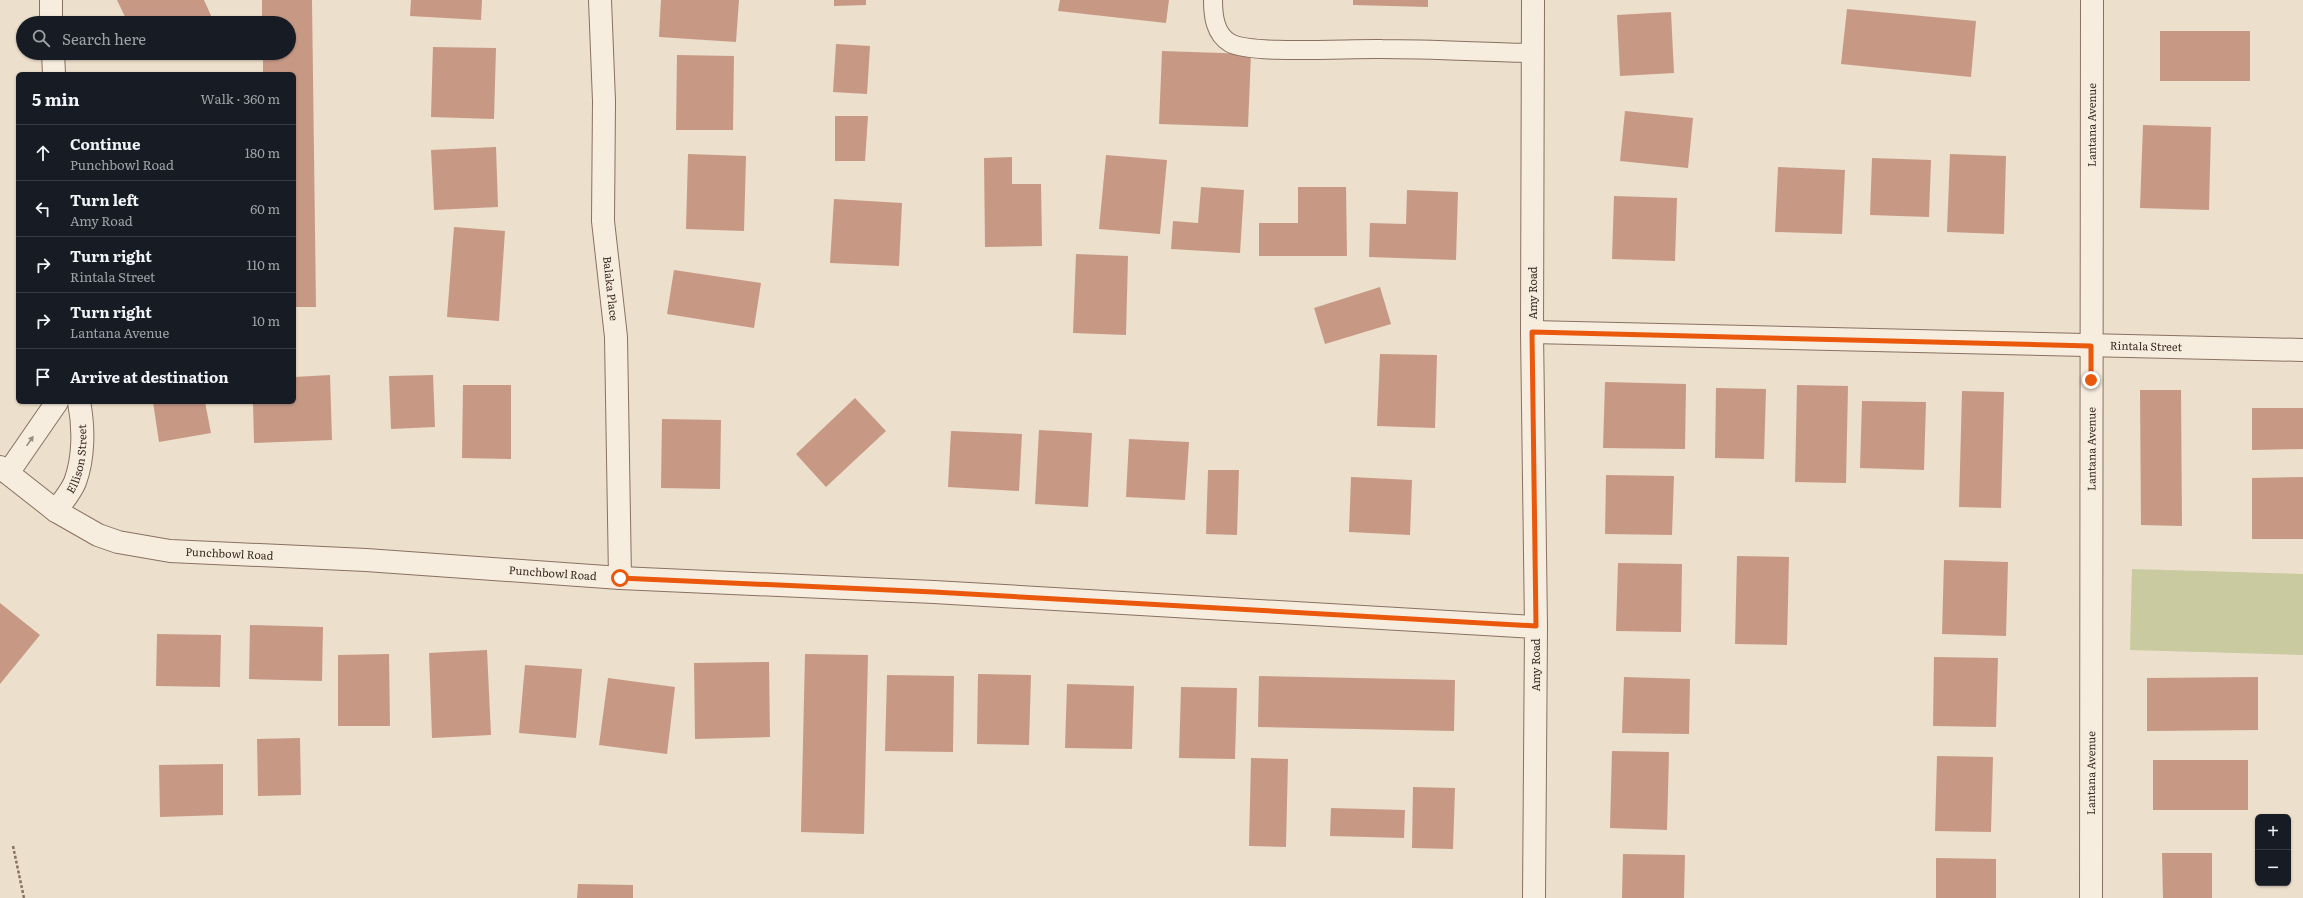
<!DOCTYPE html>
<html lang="en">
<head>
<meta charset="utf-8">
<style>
	:root { --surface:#171b24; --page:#20242c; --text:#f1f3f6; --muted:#9ea1a6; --line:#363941 }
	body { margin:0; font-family:Literata,serif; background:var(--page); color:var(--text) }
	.controls { position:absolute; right:12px; bottom:12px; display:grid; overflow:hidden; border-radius:6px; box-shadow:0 1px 3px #0004 }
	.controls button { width:36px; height:36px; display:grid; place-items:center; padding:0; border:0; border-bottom:1px solid var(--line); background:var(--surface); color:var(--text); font:20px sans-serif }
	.stop { position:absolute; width:12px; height:12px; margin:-9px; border:3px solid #ea580c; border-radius:50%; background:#fff }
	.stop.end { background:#ea580c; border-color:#fff; box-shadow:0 1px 4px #0008 }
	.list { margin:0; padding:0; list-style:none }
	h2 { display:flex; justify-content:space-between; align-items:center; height:52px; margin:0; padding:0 16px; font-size:17px }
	h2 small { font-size:13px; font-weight:400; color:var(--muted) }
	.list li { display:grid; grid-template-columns:26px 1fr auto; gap:12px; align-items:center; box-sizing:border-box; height:56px; padding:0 16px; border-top:1px solid var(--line) }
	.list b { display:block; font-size:15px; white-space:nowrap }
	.list p { margin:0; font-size:13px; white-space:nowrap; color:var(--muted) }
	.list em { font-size:13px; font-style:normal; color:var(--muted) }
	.icon { flex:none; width:22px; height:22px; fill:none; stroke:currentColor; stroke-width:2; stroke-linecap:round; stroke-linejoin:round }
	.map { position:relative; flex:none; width:2303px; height:898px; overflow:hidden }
	.search { position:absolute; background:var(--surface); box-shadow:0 1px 3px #0004; left:16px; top:16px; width:280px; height:44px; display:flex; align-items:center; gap:10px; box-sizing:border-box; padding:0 14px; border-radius:22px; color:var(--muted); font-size:15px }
	.panel { position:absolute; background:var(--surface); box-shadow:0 1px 3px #0004; left:16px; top:72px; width:280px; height:332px; border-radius:6px }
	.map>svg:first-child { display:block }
	.green { fill:#c9caa0 }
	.building { fill:#c79985 }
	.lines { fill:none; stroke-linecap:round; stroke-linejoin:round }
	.service-casing { stroke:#887161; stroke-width:20 }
	.minor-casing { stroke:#887161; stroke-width:24 }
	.tertiary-casing { stroke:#887161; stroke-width:24 }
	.path { stroke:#887161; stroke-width:2.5; stroke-dasharray:3 2; stroke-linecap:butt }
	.service { stroke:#f7eddf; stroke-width:18 }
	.minor { stroke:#f7eddf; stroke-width:22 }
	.tertiary { stroke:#f7eddf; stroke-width:22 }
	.oneway { fill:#988c81 }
	.route { stroke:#ea580c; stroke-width:5 }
	.labels { text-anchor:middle; stroke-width:3; stroke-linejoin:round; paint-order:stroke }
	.street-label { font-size:11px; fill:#3a2b23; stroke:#f4eadb }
</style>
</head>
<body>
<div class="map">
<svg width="2303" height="898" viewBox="0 0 2303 898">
	<rect width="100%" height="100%" fill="#ecdfcc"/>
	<path class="green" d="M 2132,569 L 2303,574 L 2303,655 L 2130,650 Z"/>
	<path class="building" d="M 117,0 L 204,0 L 213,20 L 207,23 L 128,23 Z
		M 262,0 L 312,0 L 316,307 L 294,307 L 294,74 L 263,74 L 263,53 L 289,53 L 289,23 L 262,23 Z
		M 411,0 L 482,0 L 481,20 L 410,16 Z
		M 661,0 L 739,0 L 736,42 L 659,37 Z
		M 834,0 L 866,0 L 866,5 L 834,6 Z
		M 1060,0 L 1169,0 L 1166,23 L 1058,11 Z
		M 1353,0 L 1428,0 L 1428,7 L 1353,5 Z
		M 1847,9 L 1976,21 L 1971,77 L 1841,64 Z
		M 1671,12 L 1674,73 L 1620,76 L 1617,15 Z
		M 2160,31 L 2250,31 L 2250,81 L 2160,81 Z
		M 836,44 L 870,46 L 867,94 L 833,92 Z
		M 433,47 L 496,48 L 494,119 L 431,117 Z
		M 1162,51 L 1251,54 L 1248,127 L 1159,124 Z
		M 677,55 L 734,56 L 733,130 L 676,130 Z
		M 1625,111 L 1693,118 L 1688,168 L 1620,161 Z
		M 835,116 L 868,116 L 865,161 L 835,161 Z
		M 2143,125 L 2211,127 L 2209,210 L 2140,208 Z
		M 496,147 L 498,207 L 434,210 L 431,150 Z
		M 688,154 L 746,156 L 744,231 L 686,229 Z
		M 1950,154 L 2006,156 L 2004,234 L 1947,232 Z
		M 1106,155 L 1167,160 L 1160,234 L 1099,229 Z
		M 1012,157 L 1012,184 L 1041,184 L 1042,246 L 985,247 L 984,158 Z
		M 1872,158 L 1931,160 L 1929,217 L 1870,215 Z
		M 1778,167 L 1845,170 L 1842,234 L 1775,232 Z
		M 1201,187 L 1244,190 L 1240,253 L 1171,249 L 1173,221 L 1198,223 Z
		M 1298,187 L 1346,187 L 1347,256 L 1259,256 L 1259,223 L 1298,223 Z
		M 1407,190 L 1458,192 L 1456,260 L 1369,257 L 1370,223 L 1406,224 Z
		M 1614,196 L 1677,198 L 1675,261 L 1612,259 Z
		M 834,199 L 902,203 L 899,266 L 830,263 Z
		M 454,227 L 505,231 L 499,321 L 447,317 Z
		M 1076,254 L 1128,256 L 1126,335 L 1073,333 Z
		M 674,270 L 761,283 L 754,328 L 667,314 Z
		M 1380,287 L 1391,324 L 1325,344 L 1314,308 Z
		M 1380,354 L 1437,355 L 1435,428 L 1377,426 Z
		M 330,375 L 332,440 L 254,443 L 253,402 L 294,402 L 294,377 Z
		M 433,375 L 435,427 L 391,429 L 389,376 Z
		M 1605,382 L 1686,384 L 1685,449 L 1603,448 Z
		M 463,385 L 511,385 L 511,459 L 462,458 Z
		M 1797,385 L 1848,386 L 1846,483 L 1795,482 Z
		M 1716,388 L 1766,389 L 1764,459 L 1715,458 Z
		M 2140,390 L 2181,390 L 2182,526 L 2141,525 Z
		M 1962,391 L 2004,392 L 2001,508 L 1959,507 Z
		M 855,398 L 886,431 L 826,487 L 796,454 Z
		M 1862,401 L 1926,402 L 1924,470 L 1860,468 Z
		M 153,402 L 205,402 L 211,433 L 159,442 Z
		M 2252,408 L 2303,408 L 2303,449 L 2252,450 Z
		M 662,419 L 721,420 L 720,489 L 661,488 Z
		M 1039,430 L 1092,433 L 1088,507 L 1035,504 Z
		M 951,431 L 1022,434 L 1019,491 L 948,487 Z
		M 1129,439 L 1189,442 L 1185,500 L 1126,497 Z
		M 1208,470 L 1239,470 L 1237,535 L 1206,534 Z
		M 1606,475 L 1674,476 L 1672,535 L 1605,534 Z
		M 1351,477 L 1412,480 L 1410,535 L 1349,532 Z
		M 2303,477 L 2303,539 L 2252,539 L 2252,478 Z
		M 1737,556 L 1789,557 L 1787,645 L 1735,644 Z
		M 1944,560 L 2008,562 L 2006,636 L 1942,634 Z
		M 1618,563 L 1682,564 L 1681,632 L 1616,631 Z
		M 0,603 L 40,635 L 0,684 Z
		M 250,625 L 323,627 L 322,681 L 249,679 Z
		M 157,634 L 221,635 L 220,687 L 156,686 Z
		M 487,650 L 491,735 L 432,738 L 429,653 Z
		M 389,654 L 390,726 L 338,726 L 338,655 Z
		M 805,654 L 868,655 L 864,834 L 801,832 Z
		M 1934,657 L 1998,658 L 1996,727 L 1933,726 Z
		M 769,662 L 770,737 L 695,739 L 694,663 Z
		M 525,665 L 582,669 L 576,738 L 519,733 Z
		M 978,674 L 1031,675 L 1029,745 L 977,744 Z
		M 887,675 L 954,676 L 953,752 L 885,751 Z
		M 1259,676 L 1455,680 L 1454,731 L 1258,727 Z
		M 1624,677 L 1690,679 L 1689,734 L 1622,733 Z
		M 2258,677 L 2258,730 L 2147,731 L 2147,678 Z
		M 608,678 L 675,687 L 667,754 L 599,745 Z
		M 1067,684 L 1134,686 L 1132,749 L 1065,748 Z
		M 1181,687 L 1237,688 L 1235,759 L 1179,758 Z
		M 300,738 L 301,795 L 258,796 L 257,739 Z
		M 1612,751 L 1669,752 L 1667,830 L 1610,828 Z
		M 1937,756 L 1993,757 L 1991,832 L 1935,831 Z
		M 1251,758 L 1288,759 L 1286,847 L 1249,846 Z
		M 2153,760 L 2248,760 L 2248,810 L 2153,810 Z
		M 223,764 L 223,815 L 160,817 L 159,765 Z
		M 1413,787 L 1455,788 L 1453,849 L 1412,848 Z
		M 1331,808 L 1405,810 L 1404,838 L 1330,836 Z
		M 2162,853 L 2212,853 L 2212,898 L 2163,898 Z
		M 1623,854 L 1685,855 L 1684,898 L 1622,898 Z
		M 1936,858 L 1996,859 L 1996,898 L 1936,898 Z
		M 578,884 L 633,885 L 633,898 L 577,898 Z"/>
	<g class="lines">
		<defs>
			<path id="service" d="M 1213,0 C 1213,16 1215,34 1230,43 C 1252,55 1351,48 1382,49 C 1432,49 1483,52 1534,53"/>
			<g id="minor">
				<path d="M 51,0 L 51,23"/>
				<path id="s1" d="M 600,0 L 604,101 L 603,221 L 616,337 L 620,578"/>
				<path d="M 1533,0 L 1532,332 L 1536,627"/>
				<path d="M 53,53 L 54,74"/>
				<path id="s2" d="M 1532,332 L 2303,350"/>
				<path d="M 8,473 L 57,402"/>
				<path id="s3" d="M 56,511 C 62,502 71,492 75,482 C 84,458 84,427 79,402"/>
				<path id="s4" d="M 2091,898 L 2092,0"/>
			</g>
			<g id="tertiary">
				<path id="s5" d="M 0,467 L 56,511 L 98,535 L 118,542 L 170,551 L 366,560 L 620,578 L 934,592 L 1536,627 L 1534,898"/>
			</g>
		</defs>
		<use href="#service" class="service-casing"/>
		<use href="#minor" class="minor-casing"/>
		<use href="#tertiary" class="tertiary-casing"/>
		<path class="path" d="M 13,846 L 24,898"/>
		<use href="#service" class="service"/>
		<use href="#minor" class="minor"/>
		<use href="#tertiary" class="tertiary"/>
	</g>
	<defs><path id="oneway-solid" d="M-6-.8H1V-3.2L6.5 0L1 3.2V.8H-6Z"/></defs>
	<use class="oneway" href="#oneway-solid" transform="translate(30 441) rotate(-55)"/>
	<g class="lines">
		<path class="route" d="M 620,578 L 934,592 L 1536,626 L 1532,332 L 2091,346 L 2091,380"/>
	</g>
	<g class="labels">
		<g class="street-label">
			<text dy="4" stroke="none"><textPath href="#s4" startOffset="773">Lantana Avenue</textPath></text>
			<text dy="4" stroke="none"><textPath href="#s1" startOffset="289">Balaka Place</textPath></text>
			<text transform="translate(1533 293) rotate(-90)" y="4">Amy Road</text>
			<text dy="4" stroke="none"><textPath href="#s2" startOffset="614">Rintala Street</textPath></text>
			<text dy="4" stroke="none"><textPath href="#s4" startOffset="449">Lantana Avenue</textPath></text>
			<text dy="4" stroke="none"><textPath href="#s3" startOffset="58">Ellison Street</textPath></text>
			<text dy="4" stroke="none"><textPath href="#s5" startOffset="253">Punchbowl Road</textPath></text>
			<text dy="4" stroke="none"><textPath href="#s5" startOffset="577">Punchbowl Road</textPath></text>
			<text transform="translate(1536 665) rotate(-90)" y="4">Amy Road</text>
			<text dy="4" stroke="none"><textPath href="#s4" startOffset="125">Lantana Avenue</textPath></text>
		</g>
	</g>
</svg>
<div class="controls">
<button>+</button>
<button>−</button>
</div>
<div class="stop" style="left:620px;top:578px"></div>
<div class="stop end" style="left:2091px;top:380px"></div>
<div class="search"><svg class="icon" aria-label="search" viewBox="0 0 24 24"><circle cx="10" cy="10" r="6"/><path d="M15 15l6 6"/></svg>Search here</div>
<section class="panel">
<h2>5 min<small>Walk · 360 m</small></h2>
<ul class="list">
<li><svg class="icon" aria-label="ahead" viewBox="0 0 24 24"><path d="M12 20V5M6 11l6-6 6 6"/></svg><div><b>Continue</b><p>Punchbowl Road</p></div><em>180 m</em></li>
<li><svg class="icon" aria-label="left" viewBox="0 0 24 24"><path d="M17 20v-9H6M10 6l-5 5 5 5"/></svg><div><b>Turn left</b><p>Amy Road</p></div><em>60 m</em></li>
<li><svg class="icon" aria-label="right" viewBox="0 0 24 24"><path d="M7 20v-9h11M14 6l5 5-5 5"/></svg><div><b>Turn right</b><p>Rintala Street</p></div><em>110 m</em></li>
<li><svg class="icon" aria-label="right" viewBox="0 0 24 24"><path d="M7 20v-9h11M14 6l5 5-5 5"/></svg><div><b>Turn right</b><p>Lantana Avenue</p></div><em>10 m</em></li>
<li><svg class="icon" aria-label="arrive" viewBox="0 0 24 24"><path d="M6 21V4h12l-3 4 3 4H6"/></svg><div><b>Arrive at destination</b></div></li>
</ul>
</section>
</div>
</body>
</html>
